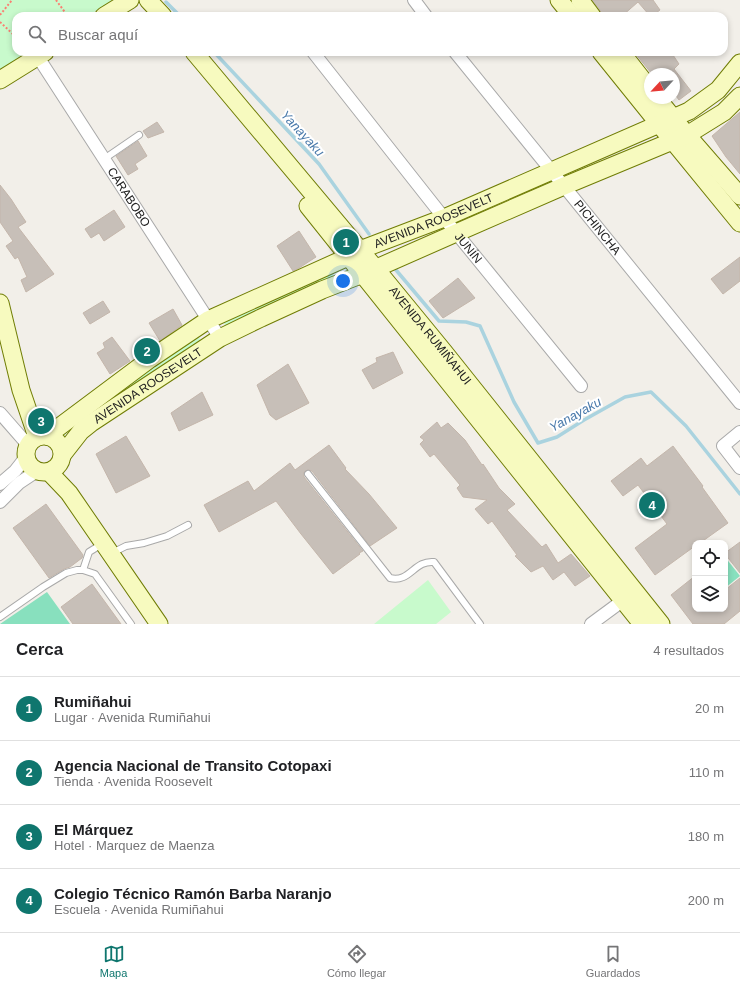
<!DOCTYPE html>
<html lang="es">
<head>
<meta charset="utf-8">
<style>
	:root { --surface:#fff; --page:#f6f6f6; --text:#202124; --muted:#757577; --line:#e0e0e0; --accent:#0f766e }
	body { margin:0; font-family:Helvetica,sans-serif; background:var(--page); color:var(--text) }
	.controls { position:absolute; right:12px; bottom:12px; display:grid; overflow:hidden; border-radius:8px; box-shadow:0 2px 6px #0003 }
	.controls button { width:36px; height:36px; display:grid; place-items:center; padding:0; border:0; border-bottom:1px solid var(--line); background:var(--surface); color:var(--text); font:20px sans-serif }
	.compass { position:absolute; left:644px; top:68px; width:36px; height:36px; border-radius:50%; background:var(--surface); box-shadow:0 2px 6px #0003; rotate:244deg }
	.you { position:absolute; left:343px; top:281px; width:14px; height:14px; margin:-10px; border:3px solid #fff; border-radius:50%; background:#1a73e8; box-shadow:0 0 0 6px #1a73e833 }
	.badge { display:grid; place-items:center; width:26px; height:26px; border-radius:50%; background:var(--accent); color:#fff; font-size:13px; font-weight:700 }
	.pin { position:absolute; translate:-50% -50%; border:2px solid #fff; box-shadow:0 1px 4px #0006 }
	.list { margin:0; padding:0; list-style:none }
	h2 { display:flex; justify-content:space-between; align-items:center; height:52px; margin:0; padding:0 16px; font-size:17px }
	h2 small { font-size:13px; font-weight:400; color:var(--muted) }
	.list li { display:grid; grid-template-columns:26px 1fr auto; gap:12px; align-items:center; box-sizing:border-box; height:64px; padding:0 16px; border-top:1px solid var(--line) }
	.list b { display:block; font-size:15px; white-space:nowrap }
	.list p { margin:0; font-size:13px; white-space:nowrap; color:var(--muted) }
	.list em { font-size:13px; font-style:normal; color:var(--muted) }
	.icon { flex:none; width:22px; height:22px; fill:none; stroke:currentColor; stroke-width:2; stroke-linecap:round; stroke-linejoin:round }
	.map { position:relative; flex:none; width:740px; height:624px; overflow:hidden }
	.search { position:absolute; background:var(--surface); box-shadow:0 2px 6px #0003; left:12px; right:12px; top:12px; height:44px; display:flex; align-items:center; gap:10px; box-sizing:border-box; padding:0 14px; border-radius:12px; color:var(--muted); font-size:15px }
	.sheet { height:308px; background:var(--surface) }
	nav { display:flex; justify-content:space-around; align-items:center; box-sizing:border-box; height:56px; border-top:1px solid var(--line); background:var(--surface); font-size:11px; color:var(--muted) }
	nav a { display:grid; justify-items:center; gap:2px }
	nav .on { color:var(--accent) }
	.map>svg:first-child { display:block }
	.park { fill:#c8facc }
	.pitch { fill:#88e0be }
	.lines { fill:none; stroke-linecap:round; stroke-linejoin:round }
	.stream { stroke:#aad3df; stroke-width:3.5 }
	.building { fill:#c7bfb8; stroke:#c4b6ab }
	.lane-casing { stroke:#a9a9a9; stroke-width:8 }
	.street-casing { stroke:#a9a9a9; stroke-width:14 }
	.secondary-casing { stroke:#707d05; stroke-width:19 }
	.path { stroke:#fa8072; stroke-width:2; stroke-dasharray:2 2; stroke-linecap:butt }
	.lane { stroke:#fff; stroke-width:6 }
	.street { stroke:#fff; stroke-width:12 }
	.secondary { stroke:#f7fabf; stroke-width:17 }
	.labels { text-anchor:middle; stroke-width:4; stroke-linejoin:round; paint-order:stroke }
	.street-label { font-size:12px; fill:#222; stroke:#fff }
	.water-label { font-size:13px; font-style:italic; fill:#4a7aab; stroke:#fff }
</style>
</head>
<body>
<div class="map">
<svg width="740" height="624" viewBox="0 0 740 624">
	<rect width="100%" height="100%" fill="#f2efe9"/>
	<path class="park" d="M 0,0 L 113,0 L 88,16 L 16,16 L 16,52 L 31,52 L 0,71 Z
		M 331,269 L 334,277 L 227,329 L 222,319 Z
		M 198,336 L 202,342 L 116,397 L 81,418 L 61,439 L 56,431 Z
		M 428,580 L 451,612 L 436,624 L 374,624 Z"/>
	<path class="pitch" d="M 725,557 L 740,576 L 725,588 Z
		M 47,592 L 70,624 L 0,624 Z"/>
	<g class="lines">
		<path class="stream" d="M 166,2 L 180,16
			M 214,52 L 319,164 L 369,234
			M 396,270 L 439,321 L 466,322 L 480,326 L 514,402 L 538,443 L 557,437 L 584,420 L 625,397 L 651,392 L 686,426 L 740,494"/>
	</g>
	<path class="building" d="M 592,0 L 653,0 L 660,10 L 652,16 L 650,16 L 638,2 L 622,16 L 602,16 L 600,10 Z
		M 634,52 L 671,52 L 679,64 L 674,69 L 691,91 L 679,100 L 674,93 L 674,74 L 652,74 Z
		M 740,112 L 740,174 L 726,157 L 712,136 Z
		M 157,122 L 164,132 L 148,138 L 143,131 Z
		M 138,141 L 147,156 L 135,164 L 138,169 L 128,175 L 116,156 Z
		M 0,185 L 11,199 L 20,213 L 26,222 L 18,227 L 54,274 L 26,292 L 21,280 L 27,277 L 18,257 L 15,259 L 6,246 L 13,241 L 0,222 Z
		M 114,210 L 125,227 L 104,241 L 99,233 L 91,238 L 85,229 Z
		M 299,231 L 316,257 L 299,268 L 293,271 L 277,246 Z
		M 740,257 L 740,281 L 723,294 L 711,279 Z
		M 458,278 L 475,298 L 443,318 L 429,301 Z
		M 103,301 L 110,312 L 90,324 L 83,313 Z
		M 173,309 L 182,325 L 160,341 L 149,323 Z
		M 112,337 L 130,361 L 110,374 L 97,353 L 105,348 L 103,343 Z
		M 393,352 L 403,373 L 373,389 L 362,370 L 377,362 L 376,358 Z
		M 288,364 L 309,403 L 276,420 L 270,415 L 257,385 Z
		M 202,392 L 213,415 L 179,431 L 171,413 Z
		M 437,422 L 441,428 L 448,423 L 465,440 L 482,465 L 483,464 L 499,488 L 515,504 L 507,510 L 542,547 L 546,544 L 558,563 L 571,554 L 590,576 L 575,586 L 564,572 L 553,580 L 543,566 L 531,572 L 515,556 L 517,555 L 492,521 L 488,524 L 475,509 L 487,500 L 463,497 L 457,488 L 460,485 L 434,454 L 430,457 L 420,444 L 424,440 L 420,437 Z
		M 126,436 L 150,476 L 116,493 L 96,454 Z
		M 329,445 L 346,468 L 345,469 L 369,494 L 397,528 L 370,546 L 312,471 L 308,470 L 304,472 L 304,477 L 363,551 L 359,553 L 360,554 L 333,574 L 301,534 L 276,501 L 219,532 L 204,505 L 248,481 L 254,491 L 290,463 L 295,470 Z
		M 673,446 L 703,486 L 702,487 L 728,523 L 700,543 L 695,543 L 695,546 L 655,575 L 635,548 L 667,524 L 638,485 L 623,496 L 611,481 L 641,458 L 647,466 Z
		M 46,504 L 83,555 L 82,558 L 70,567 L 64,569 L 49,578 L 13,528 Z
		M 740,542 L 740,573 L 725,554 L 725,553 Z
		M 695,576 L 695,609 L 725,609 L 725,590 L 740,578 L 740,611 L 724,624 L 693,624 L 671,595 Z
		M 92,584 L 121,624 L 73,624 L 61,607 Z"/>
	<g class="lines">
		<defs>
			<path id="lane" d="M 104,159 L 139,135
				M 308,474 L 390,578 C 410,583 414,560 434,562 L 480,624
				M 112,553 L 126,546 L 144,543 L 167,536 L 188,525
				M 83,570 L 89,552 L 102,544
				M 0,617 L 43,587 L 66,573 L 77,570 L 83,570 L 95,574 L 131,624"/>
			<g id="street">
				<path d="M 414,0 L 426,16"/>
				<path id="s1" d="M 313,52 L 444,218 L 581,386"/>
				<path id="s2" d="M 455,52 L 740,403"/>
				<path id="s3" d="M 38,57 L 220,338"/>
				<path d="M 0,413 L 28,445"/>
				<path d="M 740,432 L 723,446 L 740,468"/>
				<path d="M 0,484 L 15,471 L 26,457"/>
				<path d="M 0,502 L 19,483 L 37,471"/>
				<path d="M 591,624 L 629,596"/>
			</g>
			<g id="secondary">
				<path d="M 148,0 L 163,16"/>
				<path d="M 559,0 L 572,16"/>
				<path d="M 580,0 L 592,16"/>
				<path d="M 104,16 L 130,0"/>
				<path id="s4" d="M 194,52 L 376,269 L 444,352 L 661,624"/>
				<path d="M 601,52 L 659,124 L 740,223"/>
				<path d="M 621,52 L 650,89"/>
				<path d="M 0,80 L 45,52"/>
				<path d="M 657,98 L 687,135 L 740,196"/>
				<path d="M 308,206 L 642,624"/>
				<path d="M 0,303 L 21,390 L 37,437"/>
				<circle cx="44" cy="454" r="18"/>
				<path id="s5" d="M 47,436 L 150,359 L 208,320 L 348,257 L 360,250 L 444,218 L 689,111 L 718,90 L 740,63"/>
				<path id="s6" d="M 63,454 L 81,431 L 91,423 L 220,338 L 261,318 L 322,290 L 363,274 L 456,233 L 564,186 L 687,135 L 724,112 L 740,96"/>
				<path d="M 49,472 L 69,493 L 159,624"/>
			</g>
		</defs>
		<use href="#lane" class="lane-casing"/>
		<use href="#street" class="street-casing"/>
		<use href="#secondary" class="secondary-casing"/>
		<path class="path" d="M 56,0 L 67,15
			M 0,15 L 12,0
			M 0,22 L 16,37"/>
		<use href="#lane" class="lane"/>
		<use href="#street" class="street"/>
		<use href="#secondary" class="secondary"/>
	</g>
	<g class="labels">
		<g class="street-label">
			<text dy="4" stroke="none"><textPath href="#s3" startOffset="167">CARABOBO</textPath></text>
			<text dy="4" stroke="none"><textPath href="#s5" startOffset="445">AVENIDA ROOSEVELT</textPath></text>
			<text dy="4" stroke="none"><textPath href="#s2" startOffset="226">PICHINCHA</textPath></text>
			<text dy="4" stroke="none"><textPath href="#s1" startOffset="250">JUNÍN</textPath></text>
			<text dy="4" stroke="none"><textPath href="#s4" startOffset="369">AVENIDA RUMIÑAHUI</textPath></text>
			<text dy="4" stroke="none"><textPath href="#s6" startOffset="110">AVENIDA ROOSEVELT</textPath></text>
		</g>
		<g class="water-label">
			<text transform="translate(303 133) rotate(47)" y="5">Yanayaku</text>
			<text transform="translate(575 414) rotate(-29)" y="5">Yanayaku</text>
		</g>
	</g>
</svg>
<div class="controls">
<button><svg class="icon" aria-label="locate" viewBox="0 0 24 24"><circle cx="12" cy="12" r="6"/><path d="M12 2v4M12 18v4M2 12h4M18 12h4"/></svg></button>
<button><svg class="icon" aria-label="layers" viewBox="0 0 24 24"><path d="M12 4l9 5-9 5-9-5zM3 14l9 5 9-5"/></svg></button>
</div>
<svg class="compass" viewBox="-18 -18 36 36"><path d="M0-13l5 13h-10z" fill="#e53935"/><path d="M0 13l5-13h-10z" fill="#757577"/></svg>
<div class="you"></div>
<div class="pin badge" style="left:346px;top:242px">1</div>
<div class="pin badge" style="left:147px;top:351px">2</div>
<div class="pin badge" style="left:41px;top:421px">3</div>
<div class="pin badge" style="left:652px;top:505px">4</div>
<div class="search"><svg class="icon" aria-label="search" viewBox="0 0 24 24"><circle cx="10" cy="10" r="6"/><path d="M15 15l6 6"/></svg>Buscar aquí</div>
</div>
<section class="sheet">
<h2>Cerca<small>4 resultados</small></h2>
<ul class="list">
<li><span class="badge">1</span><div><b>Rumiñahui</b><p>Lugar · Avenida Rumiñahui</p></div><em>20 m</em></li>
<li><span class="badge">2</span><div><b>Agencia Nacional de Transito Cotopaxi</b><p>Tienda · Avenida Roosevelt</p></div><em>110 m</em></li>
<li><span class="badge">3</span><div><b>El Márquez</b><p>Hotel · Marquez de Maenza</p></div><em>180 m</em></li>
<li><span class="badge">4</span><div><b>Colegio Técnico Ramón Barba Naranjo</b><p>Escuela · Avenida Rumiñahui</p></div><em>200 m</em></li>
</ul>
</section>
<nav>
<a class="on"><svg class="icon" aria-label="map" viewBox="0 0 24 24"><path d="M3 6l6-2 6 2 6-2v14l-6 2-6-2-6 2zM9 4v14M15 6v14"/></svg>Mapa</a>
<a><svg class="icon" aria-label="directions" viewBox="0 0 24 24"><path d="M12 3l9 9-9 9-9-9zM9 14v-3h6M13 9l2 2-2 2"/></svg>Cómo llegar</a>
<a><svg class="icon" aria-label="saved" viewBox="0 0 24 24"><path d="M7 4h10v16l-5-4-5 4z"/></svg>Guardados</a>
</nav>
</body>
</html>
